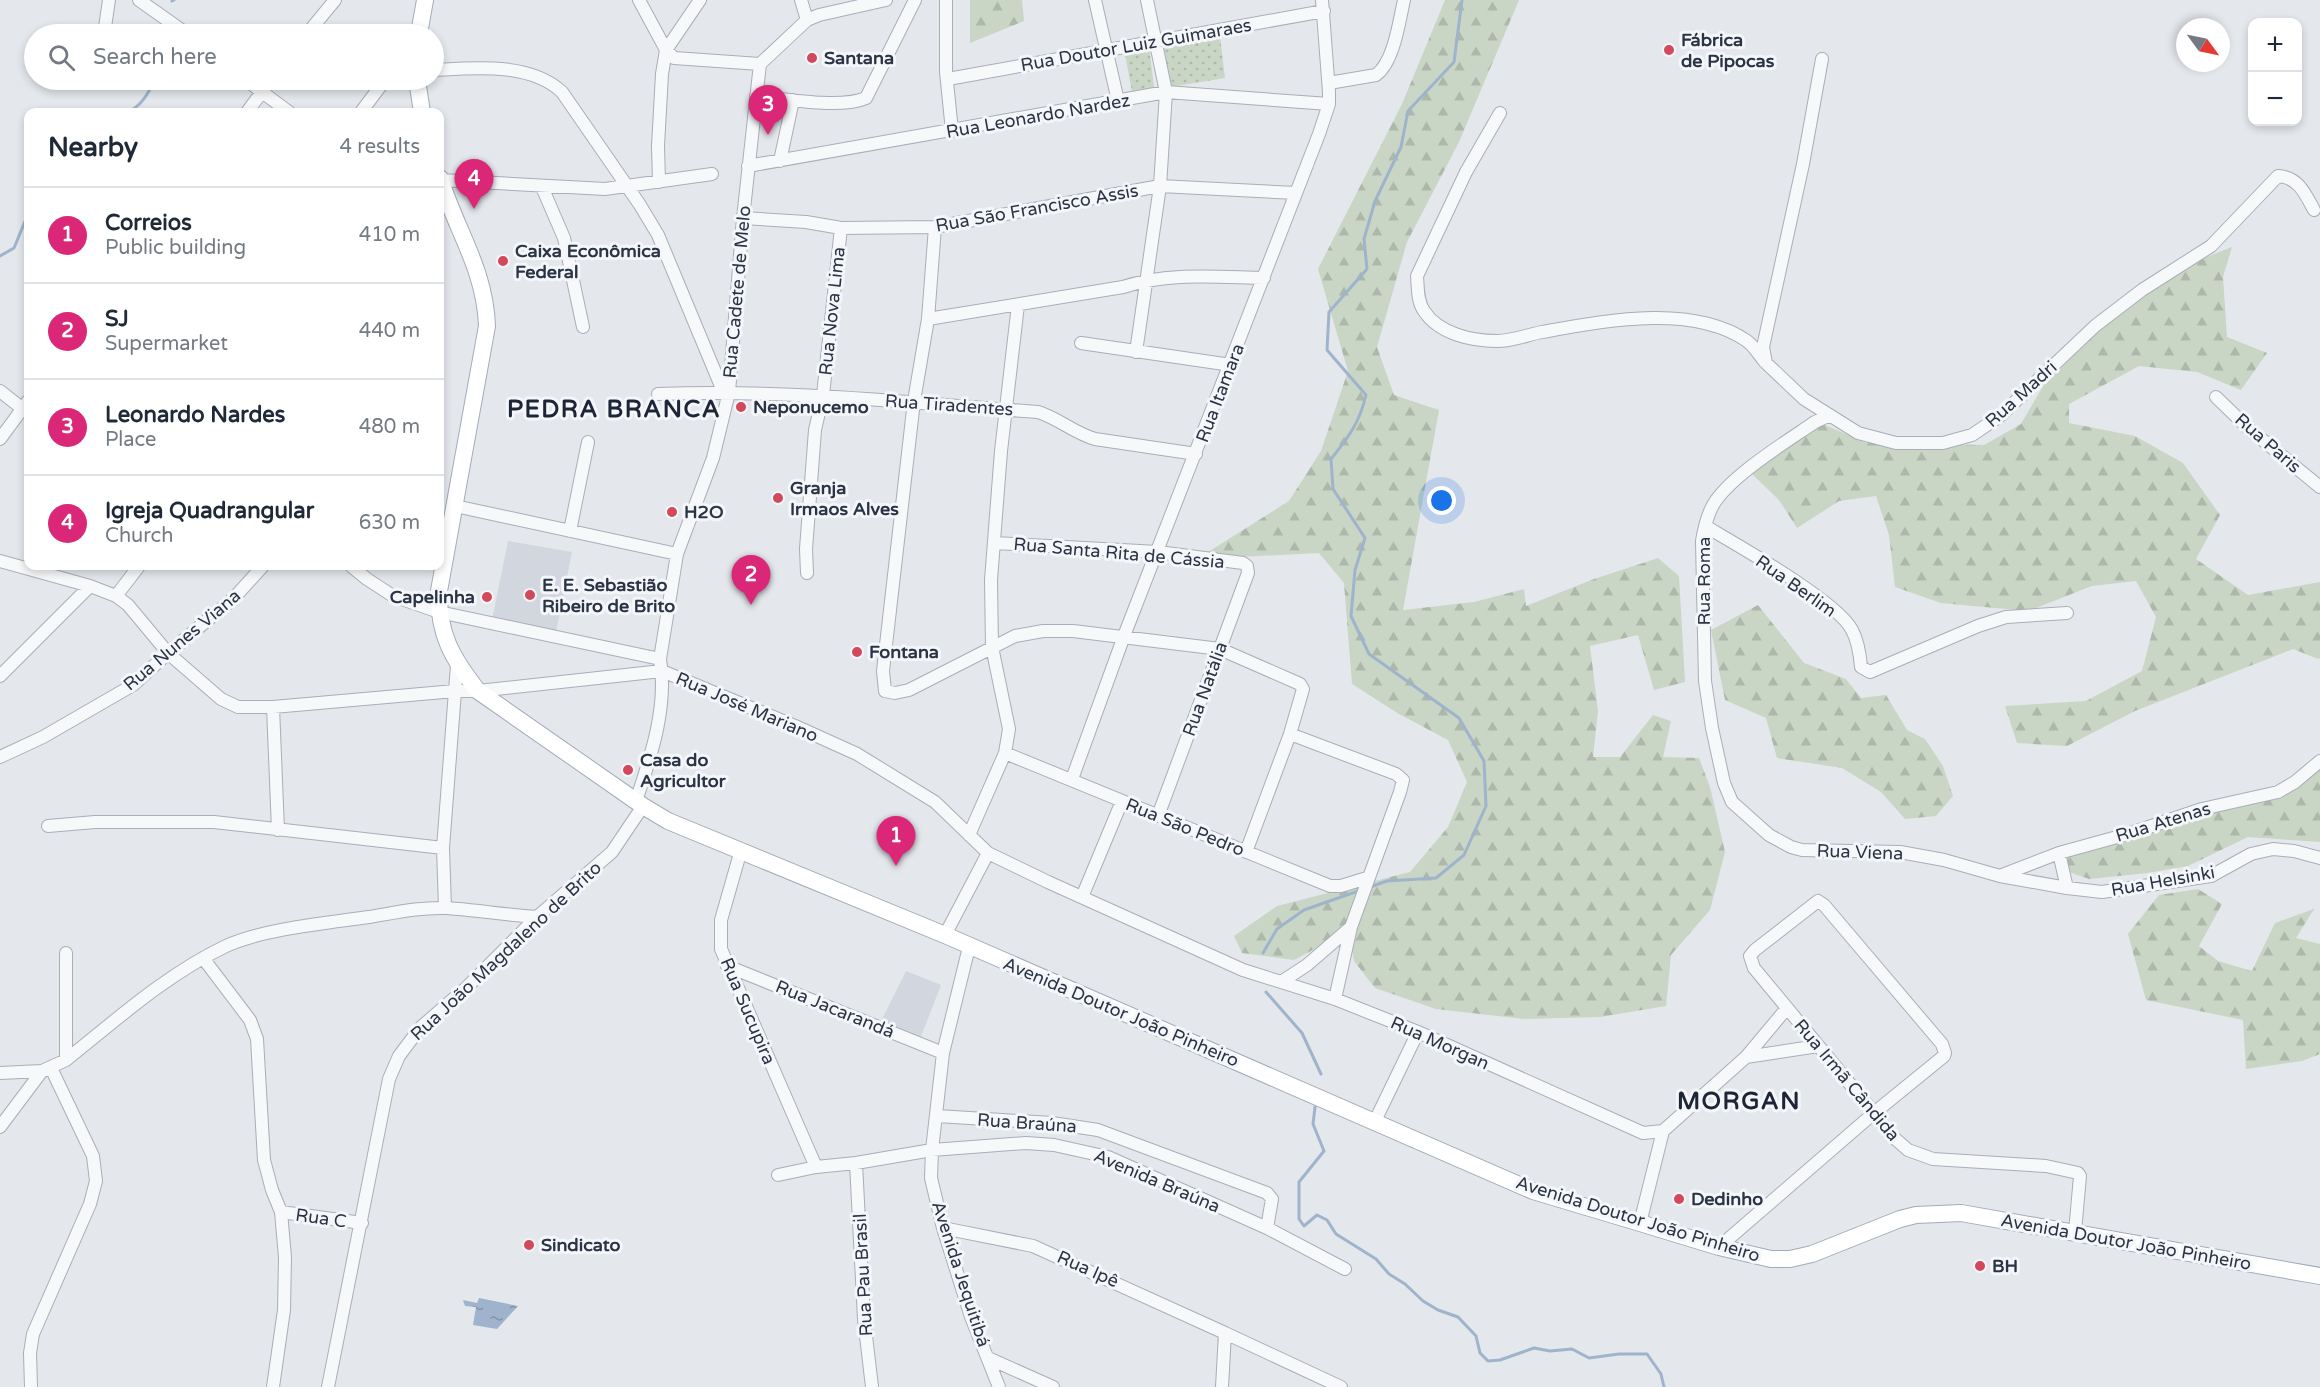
<!DOCTYPE html>
<html lang="en">
<head>
<meta charset="utf-8">
<style>
	:root { --surface:#fff; --page:#f6f6f7; --text:#1f2937; --muted:#747a83; --line:#e0e1e3; --accent:#db2777 }
	body { margin:0; font-family:"Varela Round",sans-serif; background:var(--page); color:var(--text) }
	.controls { position:absolute; right:18px; top:18px; display:grid; overflow:hidden; border-radius:12px; box-shadow:0 3px 9px #0003 }
	.controls button { width:54px; height:54px; display:grid; place-items:center; padding:0; border:0; border-bottom:2px solid var(--line); background:var(--surface); color:var(--text); font:30px sans-serif }
	.compass { position:absolute; left:2176px; top:18px; width:54px; height:54px; border-radius:50%; background:var(--surface); box-shadow:0 3px 9px #0003; rotate:123deg }
	.you { position:absolute; left:1442px; top:501px; width:21px; height:21px; margin:-15px; border:4px solid #fff; border-radius:50%; background:#1a73e8; box-shadow:0 0 0 9px #1a73e833 }
	.badge { display:grid; place-items:center; width:39px; height:39px; border-radius:50%; background:var(--accent); color:#fff; font-size:20px; font-weight:700 }
	.pin { position:absolute; translate:-50% -50px; filter:drop-shadow(0 2px 3px #0008) }
	.pin::after { content:''; position:absolute; top:32px; width:21px; height:18px; background:inherit; clip-path:polygon(0 0,100% 0,50% 100%) }
	.list { margin:0; padding:0; list-style:none }
	h2 { display:flex; justify-content:space-between; align-items:center; height:78px; margin:0; padding:0 24px; font-size:26px }
	h2 small { font-size:20px; font-weight:400; color:var(--muted) }
	.list li { display:grid; grid-template-columns:39px 1fr auto; gap:18px; align-items:center; box-sizing:border-box; height:96px; padding:0 24px; border-top:2px solid var(--line) }
	.list b { display:block; font-size:22px; white-space:nowrap }
	.list p { margin:0; font-size:20px; white-space:nowrap; color:var(--muted) }
	.list em { font-size:20px; font-style:normal; color:var(--muted) }
	.icon { flex:none; width:33px; height:33px; fill:none; stroke:currentColor; stroke-width:2; stroke-linecap:round; stroke-linejoin:round }
	.map { position:relative; flex:none; width:2320px; height:1387px; overflow:hidden }
	.search { position:absolute; background:var(--surface); box-shadow:0 3px 9px #0003; left:24px; top:24px; width:420px; height:66px; display:flex; align-items:center; gap:15px; box-sizing:border-box; padding:0 21px; border-radius:33px; color:var(--muted); font-size:22px }
	.panel { position:absolute; background:var(--surface); box-shadow:0 3px 9px #0003; left:24px; top:108px; width:420px; height:462px; border-radius:12px }
	.map>svg:first-child { display:block }
	.built { fill:#d2d6de }
	.grass { fill:url(#grass-dots) }
	.forest { fill:url(#forest-firs) }
	.water { fill:url(#water-ripples) }
	.lines { fill:none; stroke-linecap:round; stroke-linejoin:round }
	.stream { stroke:#9fb4cc; stroke-width:3 }
	.minor-casing { stroke:#a9aeb7; stroke-width:14 }
	.major-casing { stroke:#a3abb8; stroke-width:18 }
	.minor { stroke:#f7f8fa; stroke-width:12 }
	.major { stroke:#fff; stroke-width:16 }
	.poi-dot { fill:#d1495b; stroke:#f4f6f9; stroke-width:2 }
	.labels { text-anchor:middle; stroke-width:6; stroke-linejoin:round; paint-order:stroke }
	.poi-label { font-size:18px; font-weight:bold; fill:#2b3445; stroke:#f4f6f9; text-anchor:start }
	.street-label { font-size:18px; fill:#2b3445; stroke:#f4f6f9 }
	.district-label { font-size:24px; font-weight:bold; letter-spacing:1.5px; fill:#1d2536; stroke:#f4f6f9 }
</style>
</head>
<body>
<div class="map">
<svg width="2320" height="1387" viewBox="0 0 2320 1387">
	<defs>
		<pattern id="grass-dots" width="8" height="8" patternUnits="userSpaceOnUse" patternTransform="scale(1.5)"><rect width="8" height="8" fill="#c9d6c5"/><path d="M2 2h.1M6 6h.1" fill="none" stroke="#adb8ab" stroke-width="1.8" stroke-linecap="round"/></pattern>
		<pattern id="forest-firs" width="22" height="20" patternUnits="userSpaceOnUse" patternTransform="scale(1.5)"><rect width="22" height="20" fill="#c9d6c5"/><path d="M5 1l3.5 6h-7zM16 11l3.5 6h-7z" fill="#adb8ab"/></pattern>
		<pattern id="water-ripples" width="26" height="14" patternUnits="userSpaceOnUse" patternTransform="scale(1.5)"><rect width="26" height="14" fill="#9fb4cc"/><path d="M2 4q2-2 4 0t4 0M15 11q2-2 4 0t4 0" fill="none" stroke="#8293a7"/></pattern>
	</defs>
	<rect width="100%" height="100%" fill="#e4e7ec"/>
	<path class="built" d="M 508,541 L 572,552 L 556,632 L 492,620 Z
		M 906,971 L 941,985 L 920,1039 L 881,1021 Z"/>
	<path class="grass" d="M 1220,36 L 1225,78 L 1170,87 L 1164,46 Z
		M 1149,46 L 1154,88 L 1132,92 L 1124,48 Z"/>
	<path class="forest" d="M 970,0 L 1022,0 L 1024,21 L 970,43 Z
		M 1445,0 L 1519,0 L 1459,142 L 1407,242 L 1377,347 L 1394,395 L 1439,410 L 1403,610 L 1474,602 L 1524,589 L 1526,606 L 1594,579 L 1658,558 L 1679,576 L 1685,682 L 1654,690 L 1638,635 L 1590,646 L 1598,711 L 1593,757 L 1620,757 L 1653,715 L 1671,721 L 1663,757 L 1699,758 L 1710,787 L 1725,852 L 1710,910 L 1671,955 L 1666,1006 L 1600,1017 L 1524,1019 L 1436,1009 L 1375,988 L 1354,961 L 1349,931 L 1294,960 L 1242,953 L 1234,936 L 1277,906 L 1410,872 L 1448,827 L 1467,782 L 1448,740 L 1399,714 L 1352,684 L 1344,583 L 1319,553 L 1197,559 L 1289,501 L 1321,451 L 1348,371 L 1318,269 L 1402,104 Z
		M 2232,247 L 2223,277 L 2227,337 L 2267,353 L 2241,390 L 2197,372 L 2139,366 L 2069,404 L 2069,423 L 2135,436 L 2183,463 L 2220,515 L 2196,559 L 2248,595 L 2320,582 L 2320,658 L 2318,659 L 2293,649 L 2135,711 L 2067,746 L 2017,743 L 2005,706 L 2086,701 L 2142,671 L 2156,617 L 2136,581 L 2092,586 L 2028,611 L 1941,603 L 1895,587 L 1889,535 L 1876,496 L 1839,501 L 1797,528 L 1779,500 L 1749,471 L 1814,420 L 1866,443 L 1984,445 L 2021,424 L 2043,386 L 2105,323 L 2194,262 Z
		M 1758,605 L 1804,663 L 1846,679 L 1861,698 L 1886,695 L 1907,730 L 1925,739 L 1943,766 L 1953,796 L 1936,816 L 1905,819 L 1881,792 L 1842,768 L 1777,758 L 1766,718 L 1725,700 L 1711,630 Z
		M 2320,767 L 2320,842 L 2248,837 L 2188,866 L 2147,873 L 2089,879 L 2069,872 L 2062,862 L 2077,848 L 2297,786 Z
		M 2198,889 L 2222,904 L 2199,946 L 2218,961 L 2252,971 L 2275,923 L 2314,909 L 2296,938 L 2320,944 L 2320,1054 L 2302,1061 L 2246,1069 L 2243,1020 L 2146,1000 L 2128,934 L 2159,895 Z"/>
	<path class="water" d="M 479,1298 L 518,1306 L 497,1329 L 473,1325 L 476,1307 L 465,1306 L 463,1300 L 477,1303 Z"/>
	<g class="lines">
		<path class="stream" d="M 172,1 L 174,0
			M 162,21 L 163,34
			M 128,112 C 141,106 149,93 154,80
			M 0,256 L 14,248 L 28,214
			M 1370,887 L 1387,881 L 1436,878 L 1464,855 L 1486,806 L 1484,761 L 1459,718 L 1369,654 L 1351,616 L 1355,570 L 1365,538 L 1333,489 L 1331,459 C 1348,438 1360,422 1366,395 L 1327,350 L 1329,312 L 1367,269 L 1364,239 L 1375,201 L 1401,147 L 1408,111 L 1454,62 L 1462,0
			M 1263,953 L 1277,929 L 1304,910 L 1361,890
			M 1266,992 L 1302,1033 L 1321,1074
			M 1315,1107 L 1313,1124 L 1324,1151 L 1299,1182 L 1299,1219 L 1304,1226 L 1317,1215 L 1327,1220 L 1336,1234 L 1376,1259 L 1389,1274 L 1405,1284 L 1423,1301 L 1438,1310 L 1458,1317 L 1476,1336 L 1480,1353 L 1488,1361 L 1500,1360 L 1534,1348 L 1550,1351 L 1572,1349 L 1589,1358 L 1619,1354 L 1647,1354 L 1661,1374 L 1664,1387"/>
		<defs>
			<path id="minor" d="M 139,0 L 187,34
				M 639,0 L 666,50 L 674,58 L 760,64 L 807,20 L 819,15 L 886,0
				M 801,0 L 807,20
				M 946,0 L 946,72 L 952,131
				M 1095,0 L 1118,101
				M 104,34 L 109,0
				M 307,34 L 335,0
				M 1822,59 L 1803,164 L 1763,347 L 1766,363 L 1804,399 L 1858,433 L 1896,443 L 1943,443 L 1972,435 L 2000,416 L 2095,326 L 2142,290 L 2211,246 L 2278,176 C 2298,177 2305,193 2314,210
				M 434,70 C 474,68 530,62 562,92 L 640,205 L 658,235 L 723,391
				M 948,79 L 1324,11
				M 246,80 L 289,112
				M 1329,83 L 1376,75 C 1394,62 1399,22 1404,0
				M 756,96 C 784,99 841,109 866,98 L 915,0
				M 247,112 L 271,80
				M 361,112 L 385,80
				M 1500,113 L 1466,172 L 1417,276 C 1418,287 1417,301 1424,311 C 1439,334 1472,341 1497,341 C 1512,341 1527,335 1542,332 C 1604,321 1692,303 1747,341 C 1754,346 1759,355 1765,362
				M 780,161 L 793,100
				M 748,166 L 1166,92 L 1329,104
				M 440,180 L 605,189 L 712,174
				M 659,182 L 658,146 L 662,74 L 666,50 L 700,0
				M 542,187 L 564,238 L 583,327
				M 743,218 L 806,222 L 841,228 L 935,227 L 1160,186 L 1296,193
				M 935,227 L 928,319 L 914,401 L 883,671 L 885,691 L 895,693 L 909,690 L 1015,636 L 1043,631 L 1073,631 L 1220,649 L 1300,684 L 1303,689 L 1290,734 L 1246,852
				M 928,319 L 1123,287 C 1168,272 1216,277 1264,278
				M 1081,343 L 1231,365
				M 1136,352 L 1160,186 L 1166,92 L 1147,0
				M 0,391 L 28,413
				M 658,394 C 785,389 911,403 1038,412 C 1058,418 1074,433 1095,439 L 1196,454
				M 2216,397 L 2248,428 L 2320,487
				M 1828,416 L 1815,422 C 1786,442 1730,476 1713,505 C 1707,516 1704,529 1702,541 L 1705,681 L 1712,728 L 1724,783 L 1732,802 L 1769,835 L 1791,847 L 1802,850 L 1900,852 L 1944,860 L 2000,876 L 2067,888 L 2102,892 L 2211,876 L 2251,854 L 2273,849 L 2294,851 L 2320,858
				M 0,439 L 28,401
				M 455,506 L 677,554
				M 1705,526 C 1737,545 1837,601 1852,630 C 1858,641 1860,655 1861,667 L 1870,672 L 1978,626 L 2006,617 L 2067,613
				M 570,531 L 588,442
				M 994,543 L 1158,552 L 1243,563 L 1247,566 L 1248,573 L 1158,816
				M 0,561 L 90,586 L 116,596 L 128,605 L 168,653 L 221,699 L 238,707 L 273,707 L 455,691 L 478,691 L 662,671 L 795,726 L 857,754 L 935,802 L 988,853 L 1048,882 L 1243,970 L 1335,999 L 1418,1032 L 1643,1133 L 1663,1131
				M 351,566 L 367,579 L 393,596 L 439,612 L 660,659
				M 807,573 L 806,549 L 815,430 L 823,395 L 841,228
				M 116,596 L 139,566
				M 0,676 L 90,586
				M 273,707 L 278,830
				M 1290,734 L 1396,774 L 1403,780 L 1400,792 L 1351,927 L 1335,999
				M 1005,753 L 1330,886 L 1341,886 L 1367,878
				M 0,757 L 43,737 L 133,685 L 168,653 L 233,599 L 263,566
				M 1072,779 L 1124,636 L 1319,134 L 1329,104 L 1329,92 L 1322,0
				M 636,801 C 651,756 668,707 660,659 L 677,554 L 713,458 L 729,392 L 743,218 L 760,64
				M 48,826 L 95,822 L 214,822 L 443,848
				M 969,835 L 1005,753 L 1009,729 L 992,647 L 991,580 L 1001,451 L 1018,305
				M 741,850 L 721,920 L 721,949 L 816,1167
				M 2059,853 L 2067,888
				M 2002,875 L 2059,853 L 2128,834 L 2202,809 L 2278,792 L 2295,782 L 2320,761
				M 1082,897 L 1122,801
				M 445,908 L 443,848 L 457,665
				M 945,935 L 988,853
				M 969,947 L 943,1053 L 932,1150 L 931,1178 L 943,1228 L 971,1317 L 999,1387
				M 66,953 L 66,1060
				M 203,958 L 250,1020 L 257,1039 L 264,1160 L 272,1190 L 281,1212 L 285,1257 L 284,1310 L 273,1387
				M 727,966 L 943,1053
				M 1281,982 L 1307,965 L 1351,927
				M 1746,1057 L 1787,1008
				M 0,1073 L 42,1071 L 66,1060 C 116,1020 167,974 226,946 C 263,929 327,923 369,917 C 394,913 420,907 446,908 C 476,910 506,915 537,917
				M 937,1116 L 1052,1123 L 1098,1130 L 1267,1193 L 1272,1199 L 1267,1228
				M 1374,1123 L 1418,1032
				M 0,1127 L 42,1071
				M 856,1163 L 864,1319 L 872,1387
				M 778,1175 L 816,1167 L 856,1163 L 932,1150 L 1026,1143 L 1054,1145 L 1108,1157 L 1267,1228 L 1345,1269
				M 281,1212 L 362,1223
				M 1640,1223 L 1663,1131 L 1746,1057 L 1818,1046
				M 943,1228 L 1033,1246 L 1225,1333
				M 1719,1247 L 1874,1113 L 1944,1056 L 1945,1053 L 1942,1044 L 1824,905 L 1818,901 L 1755,950 L 1750,956 L 1754,968 L 1874,1113 L 1892,1136 L 1908,1150 L 1933,1159 L 2046,1166 L 2078,1173 L 2080,1176 L 2075,1232
				M 988,1358 L 1053,1387
				M 31,1387 L 30,1353 L 33,1334 L 90,1204 L 96,1181 L 93,1156 L 51,1068
				M 328,1387 L 389,1079 L 399,1056 L 420,1028 L 466,988 L 537,917 L 612,852 L 643,806
				M 1222,1387 L 1225,1333 L 1341,1387"/>
			<path id="major" d="M 419,34 L 425,0
				M 417,80 L 422,112
				M 440,178 C 456,230 485,269 487,326 L 439,591 C 438,634 452,658 478,691 L 643,806 L 668,821 L 945,935 L 1533,1191 L 1640,1223 L 1719,1247 L 1771,1259 L 1790,1259 L 1812,1254 L 1900,1219 L 1916,1215 L 1961,1213 L 2320,1276"/>
		</defs>
		<use href="#minor" class="minor-casing"/>
		<use href="#major" class="major-casing"/>
		<use href="#minor" class="minor"/>
		<use href="#major" class="major"/>
	</g>
	<g class="poi-dot">
		<circle cx="1669" cy="50" r="6"/>
		<circle cx="812" cy="58" r="6"/>
		<circle cx="503" cy="261" r="6"/>
		<circle cx="741" cy="407" r="6"/>
		<circle cx="778" cy="498" r="6"/>
		<circle cx="672" cy="512" r="6"/>
		<circle cx="530" cy="595" r="6"/>
		<circle cx="487" cy="597" r="6"/>
		<circle cx="857" cy="652" r="6"/>
		<circle cx="628" cy="770" r="6"/>
		<circle cx="1679" cy="1199" r="6"/>
		<circle cx="529" cy="1245" r="6"/>
		<circle cx="1980" cy="1266" r="6"/>
	</g>
	<g class="labels">
		<g class="poi-label">
			<text x="1681" y="46">Fábrica<tspan x="1681" dy="21">de Pipocas</tspan></text>
			<text x="824" y="64">Santana</text>
			<text x="515" y="257">Caixa Econômica<tspan x="515" dy="21">Federal</tspan></text>
			<text x="753" y="413">Neponucemo</text>
			<text x="790" y="494">Granja<tspan x="790" dy="21">Irmaos Alves</tspan></text>
			<text x="684" y="518">H2O</text>
			<text x="542" y="591">E. E. Sebastião<tspan x="542" dy="21">Ribeiro de Brito</tspan></text>
			<text x="475" y="603" text-anchor="end">Capelinha</text>
			<text x="869" y="658">Fontana</text>
			<text x="640" y="766">Casa do<tspan x="640" dy="21">Agricultor</tspan></text>
			<text x="1691" y="1205">Dedinho</text>
			<text x="541" y="1251">Sindicato</text>
			<text x="1992" y="1272">BH</text>
		</g>
		<g class="street-label">
			<text transform="translate(1136 45) rotate(-10)" y="6">Rua Doutor Luiz Guimaraes</text>
			<text transform="translate(1038 116) rotate(-10)" y="6">Rua Leonardo Nardez</text>
			<text transform="translate(1037 208) rotate(-10)" y="6">Rua São Francisco Assis</text>
			<text transform="translate(737 292) rotate(-85)" y="6">Rua Cadete de Melo</text>
			<text transform="translate(832 311) rotate(-84)" y="6">Rua Nova Lima</text>
			<text transform="translate(1220 393) rotate(-69)" y="6">Rua Itamara</text>
			<text transform="translate(2021 394) rotate(-42)" y="6">Rua Madri</text>
			<text transform="translate(949 405) rotate(4)" y="6">Rua Tiradentes</text>
			<text transform="translate(2268 443) rotate(41)" y="6">Rua Paris</text>
			<text transform="translate(1119 553) rotate(5)" y="6">Rua Santa Rita de Cássia</text>
			<text transform="translate(1704 581) rotate(-90)" y="6">Rua Roma</text>
			<text transform="translate(1796 586) rotate(35)" y="6">Rua Berlim</text>
			<text transform="translate(182 640) rotate(-40)" y="6">Rua Nunes Viana</text>
			<text transform="translate(1205 689) rotate(-70)" y="6">Rua Natália</text>
			<text transform="translate(747 707) rotate(23)" y="6">Rua José Mariano</text>
			<text transform="translate(2163 822) rotate(-17)" y="6">Rua Atenas</text>
			<text transform="translate(1185 827) rotate(22)" y="6">Rua São Pedro</text>
			<text transform="translate(1860 852) rotate(2)" y="6">Rua Viena</text>
			<text transform="translate(2163 881) rotate(-10)" y="6">Rua Helsinki</text>
			<text transform="translate(506 951) rotate(-43)" y="6">Rua João Magdaleno de Brito</text>
			<text transform="translate(835 1009) rotate(22)" y="6">Rua Jacarandá</text>
			<text transform="translate(748 1011) rotate(67)" y="6">Rua Sucupira</text>
			<text transform="translate(1121 1012) rotate(23)" y="6">Avenida Doutor João Pinheiro</text>
			<text transform="translate(1440 1043) rotate(24)" y="6">Rua Morgan</text>
			<text transform="translate(1847 1080) rotate(50)" y="6">Rua Irmã Cândida</text>
			<text transform="translate(1027 1123) rotate(4)" y="6">Rua Braúna</text>
			<text transform="translate(1157 1181) rotate(23)" y="6">Avenida Braúna</text>
			<text transform="translate(321 1218) rotate(8)" y="6">Rua C</text>
			<text transform="translate(1638 1219) rotate(17)" y="6">Avenida Doutor João Pinheiro</text>
			<text transform="translate(2126 1242) rotate(10)" y="6">Avenida Doutor João Pinheiro</text>
			<text transform="translate(1088 1269) rotate(24)" y="6">Rua Ipê</text>
			<text transform="translate(961 1274) rotate(72)" y="6">Avenida Jequitibá</text>
			<text transform="translate(863 1275) rotate(-93)" y="6">Rua Pau Brasil</text>
		</g>
		<g class="district-label">
			<text x="614" y="417">PEDRA BRANCA</text>
			<text x="1739" y="1109">MORGAN</text>
		</g>
	</g>
</svg>
<div class="controls">
<button>+</button>
<button>−</button>
</div>
<svg class="compass" viewBox="-18 -18 36 36"><path d="M0-13l5 13h-10z" fill="#e53935"/><path d="M0 13l5-13h-10z" fill="#747a83"/></svg>
<div class="you"></div>
<div class="pin badge" style="left:896px;top:866px">1</div>
<div class="pin badge" style="left:751px;top:605px">2</div>
<div class="pin badge" style="left:768px;top:135px">3</div>
<div class="pin badge" style="left:474px;top:209px">4</div>
<div class="search"><svg class="icon" aria-label="search" viewBox="0 0 24 24"><circle cx="10" cy="10" r="6"/><path d="M15 15l6 6"/></svg>Search here</div>
<section class="panel">
<h2>Nearby<small>4 results</small></h2>
<ul class="list">
<li><span class="badge">1</span><div><b>Correios</b><p>Public building</p></div><em>410 m</em></li>
<li><span class="badge">2</span><div><b>SJ</b><p>Supermarket</p></div><em>440 m</em></li>
<li><span class="badge">3</span><div><b>Leonardo Nardes</b><p>Place</p></div><em>480 m</em></li>
<li><span class="badge">4</span><div><b>Igreja Quadrangular</b><p>Church</p></div><em>630 m</em></li>
</ul>
</section>
</div>
</body>
</html>
